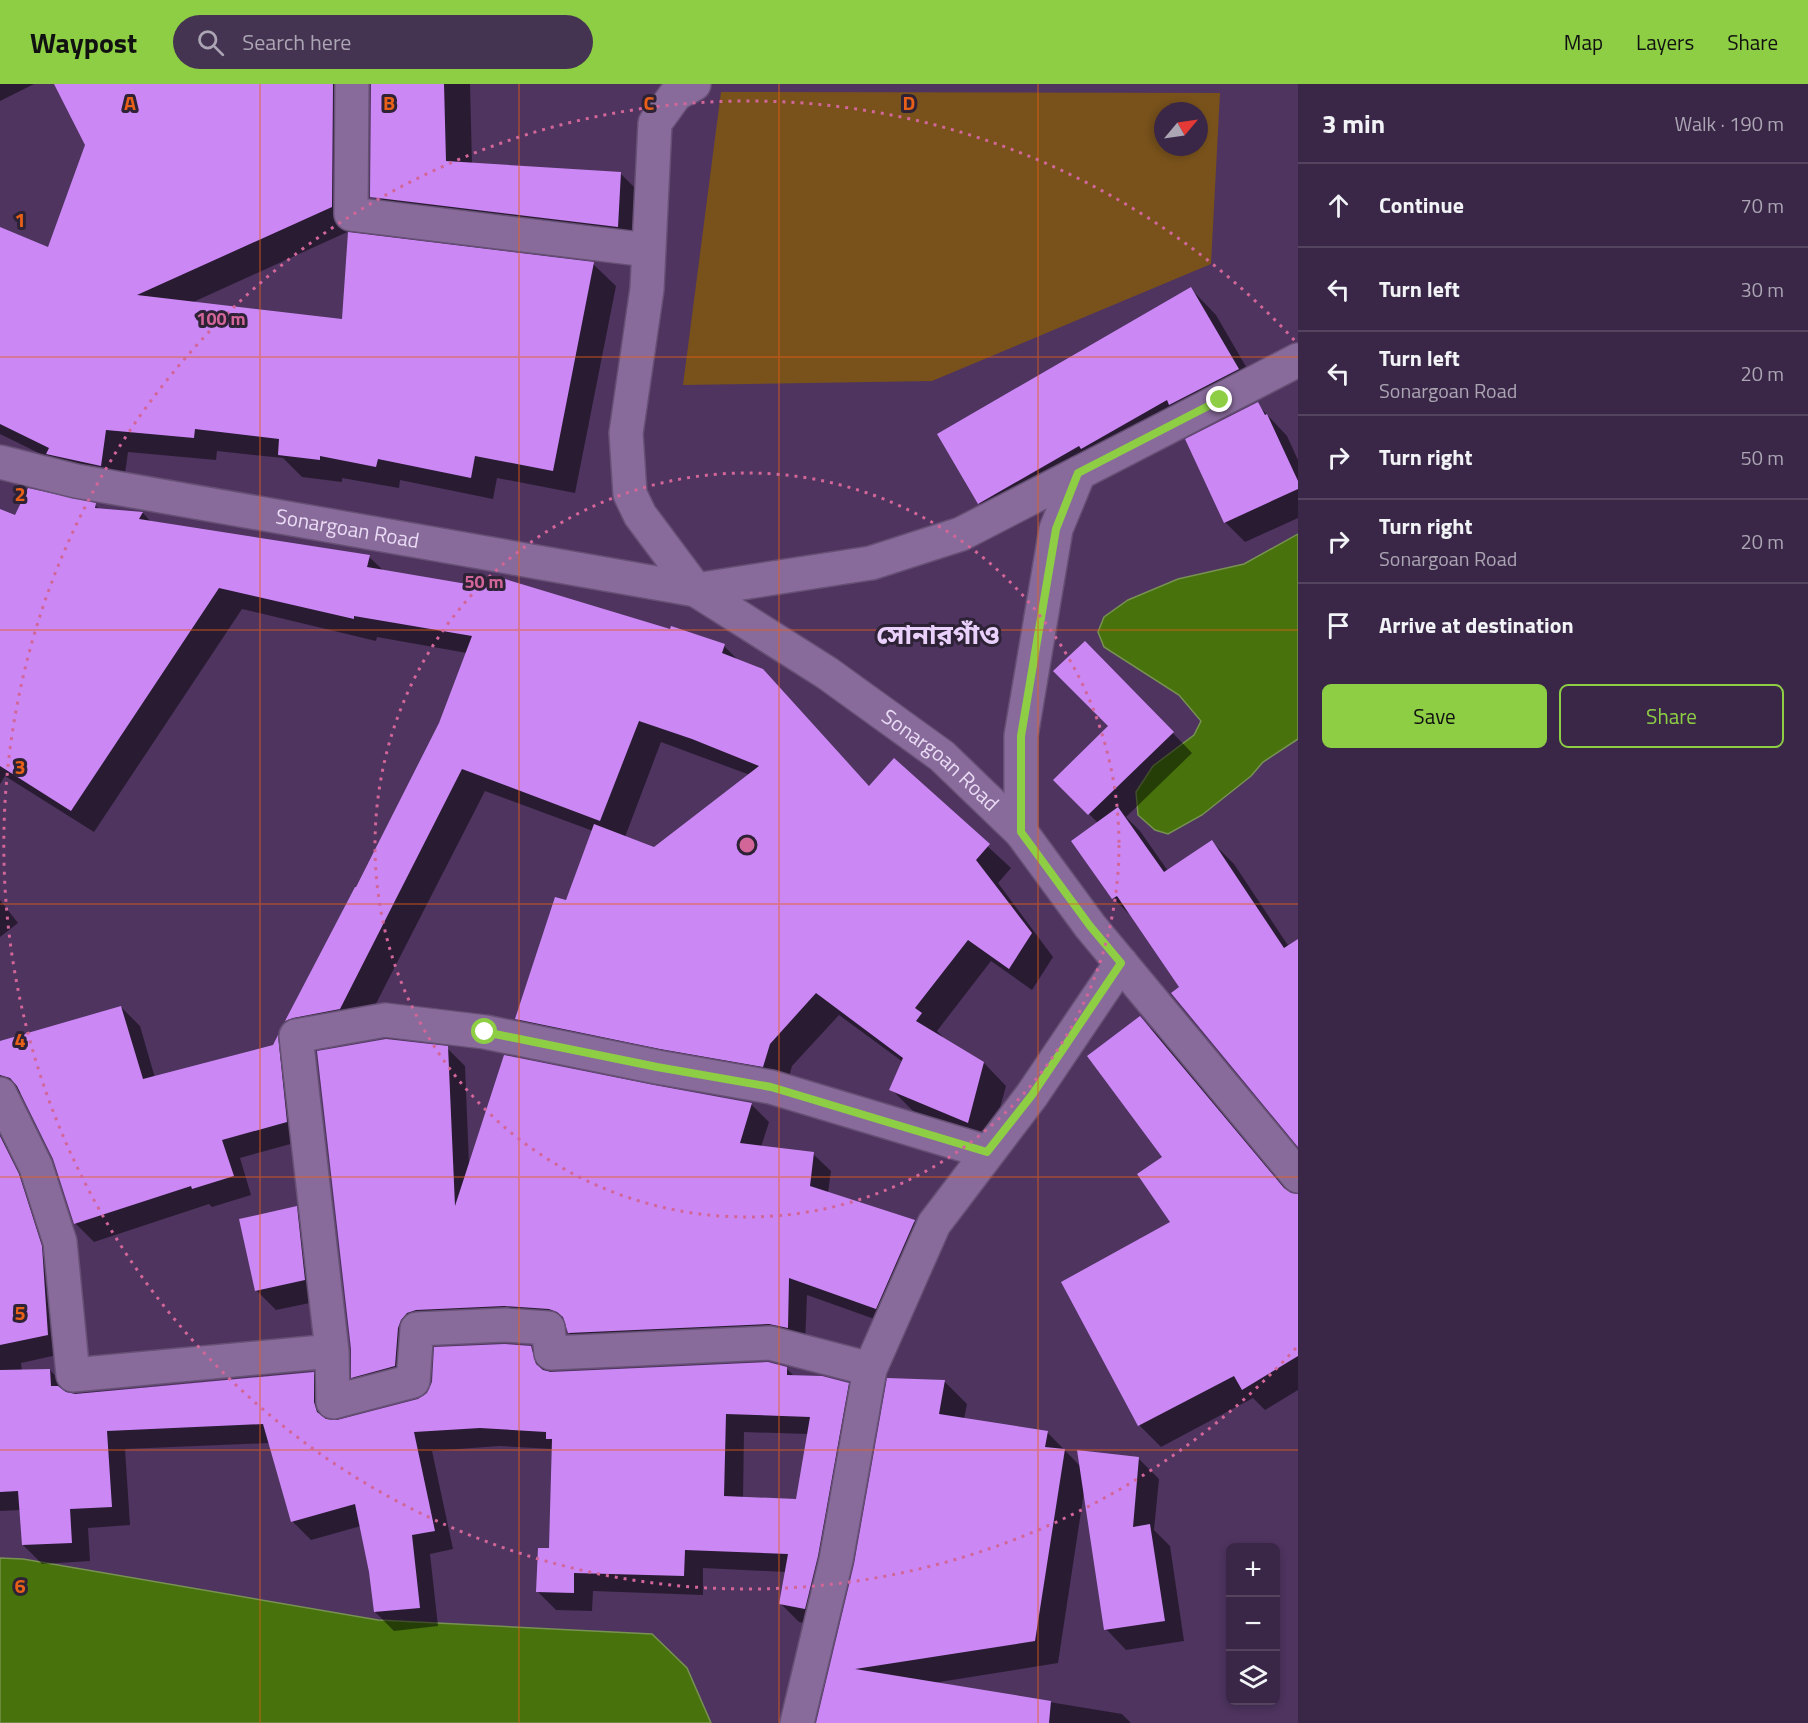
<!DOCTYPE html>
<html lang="en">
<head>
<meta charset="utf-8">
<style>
	:root { --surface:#3a2747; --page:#453352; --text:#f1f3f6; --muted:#aba5b4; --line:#544460; --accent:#8dce45 }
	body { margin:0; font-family:"Titillium Web","Noto Sans Bengali",sans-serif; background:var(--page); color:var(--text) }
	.controls { position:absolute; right:18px; bottom:18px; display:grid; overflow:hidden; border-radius:9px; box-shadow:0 3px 9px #0003 }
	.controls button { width:54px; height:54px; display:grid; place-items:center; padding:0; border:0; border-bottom:2px solid var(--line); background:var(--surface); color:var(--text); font:30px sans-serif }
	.compass { position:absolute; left:1154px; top:18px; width:54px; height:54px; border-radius:50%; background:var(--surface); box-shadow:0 3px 9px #0003; rotate:61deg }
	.stop { position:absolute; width:18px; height:18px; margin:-14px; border:4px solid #8dce45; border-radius:50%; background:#fff }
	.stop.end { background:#8dce45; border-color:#fff; box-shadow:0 2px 6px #0008 }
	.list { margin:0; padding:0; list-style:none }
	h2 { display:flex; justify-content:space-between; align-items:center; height:78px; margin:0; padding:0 24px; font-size:26px }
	h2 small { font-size:20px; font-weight:400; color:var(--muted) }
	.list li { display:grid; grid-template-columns:39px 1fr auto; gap:18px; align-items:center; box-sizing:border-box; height:84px; padding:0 24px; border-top:2px solid var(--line) }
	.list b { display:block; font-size:22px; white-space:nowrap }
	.list p { margin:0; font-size:20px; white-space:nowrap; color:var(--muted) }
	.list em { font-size:20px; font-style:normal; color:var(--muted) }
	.actions { display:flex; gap:12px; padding:18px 24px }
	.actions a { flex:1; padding:14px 0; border:2px solid var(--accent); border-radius:9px; text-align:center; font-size:21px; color:var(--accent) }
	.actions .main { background:var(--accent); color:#111 }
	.icon { flex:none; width:33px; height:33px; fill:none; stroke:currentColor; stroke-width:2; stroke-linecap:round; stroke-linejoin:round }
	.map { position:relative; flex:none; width:1298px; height:1639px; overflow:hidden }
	header { display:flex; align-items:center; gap:36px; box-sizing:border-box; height:84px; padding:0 30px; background:var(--accent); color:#111 }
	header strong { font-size:28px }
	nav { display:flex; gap:33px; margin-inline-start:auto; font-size:21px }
	.search { width:420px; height:54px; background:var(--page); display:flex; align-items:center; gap:15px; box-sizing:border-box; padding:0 21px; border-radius:33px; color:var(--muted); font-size:22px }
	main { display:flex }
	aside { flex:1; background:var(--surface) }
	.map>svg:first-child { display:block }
	.green { fill:#79521b; fill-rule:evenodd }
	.water { fill:#47720c; stroke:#789252; stroke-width:1.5 }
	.shadow { fill:#0007; fill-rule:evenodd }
	.building { fill:#cb88f5; fill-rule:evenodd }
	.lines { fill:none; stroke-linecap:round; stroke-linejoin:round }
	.street-casing { stroke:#675075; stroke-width:36 }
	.secondary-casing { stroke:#675075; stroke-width:36 }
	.street { stroke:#886b9b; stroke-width:33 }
	.secondary { stroke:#886b9b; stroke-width:33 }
	.route { stroke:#8dce45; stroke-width:8 }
	.grid { fill:none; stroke:#e86018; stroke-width:1.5; stroke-opacity:0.55 }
	.ring { fill:none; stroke:#d26699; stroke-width:3; stroke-dasharray:3 6 }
	.labels { text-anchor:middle; stroke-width:6; stroke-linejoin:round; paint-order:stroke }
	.street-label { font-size:21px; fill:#eadbf5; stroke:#2e2236 }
	.district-label { font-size:27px; font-weight:bold; fill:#ead1fc; stroke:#2e2236 }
	.grid-label { font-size:20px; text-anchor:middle; font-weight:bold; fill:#e86018; stroke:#2e2236; stroke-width:6; stroke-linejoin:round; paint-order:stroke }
	.centre { fill:#d26699; stroke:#2e2236; stroke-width:3 }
	.ring-label { font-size:18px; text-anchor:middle; font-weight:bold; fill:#d26699; stroke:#2e2236; stroke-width:6; stroke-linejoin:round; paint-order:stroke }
</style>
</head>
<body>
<header>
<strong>Waypost</strong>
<div class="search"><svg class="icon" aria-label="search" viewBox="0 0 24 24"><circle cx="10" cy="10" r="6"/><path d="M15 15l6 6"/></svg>Search here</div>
<nav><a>Map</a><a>Layers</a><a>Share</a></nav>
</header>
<main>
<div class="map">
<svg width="1298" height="1639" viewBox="0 0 1298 1639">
	<rect width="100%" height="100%" fill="#4e345f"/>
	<path class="green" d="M 721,8 L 1220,9 L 1211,180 L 932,297 L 683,301 ZM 1163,27 L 1199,27 L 1199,63 L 1163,63 Z"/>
	<path class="water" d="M 1298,450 L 1298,655 L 1263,678 L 1251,692 L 1202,731 L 1168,750 L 1155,746 L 1138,731 L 1136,708 L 1153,682 L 1194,651 L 1201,637 L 1179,611 L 1104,563 L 1098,548 L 1104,533 L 1128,516 L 1178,495 L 1244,480 Z
		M 0,1474 L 23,1475 L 378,1536 L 652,1550 L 687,1584 L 711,1639 L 0,1639 Z"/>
	<path class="shadow" d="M 0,0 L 34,0 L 0,17 Z
		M 55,0 L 347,0 L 354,145 L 191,219 L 344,237 L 593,180 L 616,202 L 575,409 L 497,394 L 493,415 L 400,396 L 399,404 L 342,394 L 342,398 L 302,393 L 283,374 L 217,367 L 216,376 L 128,368 L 123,404 L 55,377 L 0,350 L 0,145 L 49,165 L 86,61 Z
		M 374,0 L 470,0 L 472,81 L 621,90 L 648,117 L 645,170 L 408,141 L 380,114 Z
		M 1191,205 L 1216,231 L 1263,312 L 1005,445 L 979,419 Z
		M 1257,320 L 1287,352 L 1298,376 L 1298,434 L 1245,458 L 1225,438 Z
		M 95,421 L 100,426 L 143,429 L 152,439 L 369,473 L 384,487 L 724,562 L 740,578 L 762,586 L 870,703 L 894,676 L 1011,784 L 998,799 L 1053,873 L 1032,906 L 991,877 L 937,947 L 943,953 L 942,955 L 984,979 L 1006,1002 L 990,1061 L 914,1028 L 891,1005 L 903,978 L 839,931 L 792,982 L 786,1004 L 539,957 L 517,935 L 567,818 L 593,747 L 485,707 L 362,947 L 309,959 L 287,937 L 440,639 L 467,569 L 377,553 L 376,557 L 242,525 L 94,748 L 5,692 L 0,700 L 0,426 L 15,433 ZM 661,658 L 750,691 L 654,764 L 625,753 Z
		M 1105,579 L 1192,669 L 1126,733 L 1140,747 L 1168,787 L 1212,758 L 1234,780 L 1289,863 L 1298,1060 L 1181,903 L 1136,837 L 1113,814 L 1073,757 L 1098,739 L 1055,696 L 1110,642 Z
		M 0,816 L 18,839 L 0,853 Z
		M 121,923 L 140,942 L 155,994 L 274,962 L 278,954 L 296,972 L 305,1056 L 240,1074 L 251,1111 L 212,1123 L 209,1120 L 94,1158 L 75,1139 L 54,1074 L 22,1009 L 11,1011 L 0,1026 L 0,958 Z
		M 1140,934 L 1162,955 L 1294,1114 L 1298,1148 L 1298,1306 L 1265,1326 L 1253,1314 L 1161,1363 L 1140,1342 L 1063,1199 L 1172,1138 L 1164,1074 Z
		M 447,964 L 465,982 L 469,1080 L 751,1020 L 769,1038 L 761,1063 L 813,1070 L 831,1087 L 828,1109 L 914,1138 L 932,1155 L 894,1242 L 807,1211 L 805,1261 L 587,1267 L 569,1249 L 567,1242 L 523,1239 L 418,1253 L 413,1300 L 370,1311 L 353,1293 Z
		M 0,1031 L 37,1110 L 66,1269 L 21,1279 L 22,1287 L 50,1286 L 68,1305 L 69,1310 L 313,1289 L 332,1308 L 332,1337 L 418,1317 L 531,1263 L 550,1282 L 551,1289 L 786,1284 L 795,1293 L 848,1300 L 867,1319 L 824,1543 L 799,1538 L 781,1520 L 786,1488 L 703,1484 L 703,1511 L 593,1507 L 592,1527 L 556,1526 L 537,1507 L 551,1466 L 553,1365 L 499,1362 L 432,1367 L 453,1465 L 430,1470 L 438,1542 L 394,1547 L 375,1528 L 371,1488 L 361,1442 L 311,1456 L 292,1437 L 270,1359 L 125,1365 L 130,1441 L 88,1444 L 90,1477 L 42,1480 L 23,1461 L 21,1426 L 0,1427 ZM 744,1348 L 808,1350 L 797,1416 L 743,1414 Z
		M 296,1124 L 316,1144 L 324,1216 L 276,1226 L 256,1206 Z
		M 944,1297 L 967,1320 L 964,1335 L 1047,1348 L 1081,1383 L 1139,1375 L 1159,1395 L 1154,1446 L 1170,1462 L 1184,1557 L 1126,1566 L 1106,1545 L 1084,1408 L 1058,1579 L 933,1599 L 1122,1630 L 1131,1639 L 818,1639 Z"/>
	<path class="building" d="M 54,0 L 333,0 L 332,123 L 137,211 L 342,235 L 348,148 L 594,178 L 553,387 L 475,372 L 471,394 L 378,375 L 376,383 L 320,372 L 320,376 L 278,371 L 279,355 L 195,345 L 194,354 L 106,346 L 101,382 L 46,370 L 49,364 L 0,340 L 0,143 L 48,163 L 85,61 Z
		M 371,0 L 444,0 L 446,77 L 621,88 L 618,143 L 370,113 Z
		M 1191,203 L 1239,285 L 1169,321 L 1167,316 L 1081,365 L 1079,362 L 978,420 L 937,350 Z
		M 1258,318 L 1265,331 L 1267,330 L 1298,397 L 1298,405 L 1224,439 L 1185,355 Z
		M 28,404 L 96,419 L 95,424 L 143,428 L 139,435 L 370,471 L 367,483 L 502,506 L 505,495 L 670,545 L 671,542 L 725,560 L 722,569 L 763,585 L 869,702 L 894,674 L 990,760 L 976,776 L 1032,849 L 1009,885 L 968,856 L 915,924 L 922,929 L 916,937 L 984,978 L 968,1039 L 889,1006 L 903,974 L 816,909 L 770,960 L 763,983 L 660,965 L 515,935 L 555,813 L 566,816 L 594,740 L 654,763 L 759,682 L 692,655 L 639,637 L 600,737 L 462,685 L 340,925 L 293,934 L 285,937 L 355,803 L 356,803 L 439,639 L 472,552 L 354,532 L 354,535 L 219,504 L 71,727 L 0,682 L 0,425 L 15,431 Z
		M 1085,557 L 1174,648 L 1088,731 L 1053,696 L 1108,642 L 1053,587 Z
		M 1118,723 L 1164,788 L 1212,756 L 1284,864 L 1298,855 L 1298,1063 L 1171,909 L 1179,903 L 1117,812 L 1112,815 L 1071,757 Z
		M 121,922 L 143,995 L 273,961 L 278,951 L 287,1038 L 222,1056 L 234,1092 L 192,1105 L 191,1102 L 74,1140 L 53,1075 L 17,1002 L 10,994 L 0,991 L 0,957 Z
		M 1140,932 L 1284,1104 L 1291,1109 L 1298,1110 L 1298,1272 L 1242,1306 L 1234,1292 L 1138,1342 L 1061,1198 L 1170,1138 L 1137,1090 L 1162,1073 L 1087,972 Z
		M 386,955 L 448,962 L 455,1122 L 504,971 L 654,1001 L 752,1019 L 740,1059 L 814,1068 L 810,1102 L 915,1136 L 876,1225 L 789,1194 L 788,1244 L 769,1240 L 568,1249 L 563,1233 L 557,1228 L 549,1225 L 504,1222 L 416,1226 L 407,1229 L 401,1236 L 398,1244 L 395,1282 L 351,1294 L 351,1265 L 317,967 Z
		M 0,1052 L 19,1090 L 42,1162 L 48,1251 L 0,1261 Z
		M 297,1122 L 305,1196 L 255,1207 L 239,1135 Z
		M 505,1260 L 531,1262 L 536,1280 L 543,1286 L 551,1288 L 768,1278 L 787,1283 L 787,1291 L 822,1292 L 849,1299 L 818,1472 L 805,1525 L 779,1520 L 788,1470 L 685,1466 L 684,1492 L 574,1489 L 574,1509 L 536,1508 L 538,1464 L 549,1464 L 552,1355 L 546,1355 L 546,1348 L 480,1344 L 414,1348 L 435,1447 L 412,1451 L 420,1524 L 374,1528 L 369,1488 L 355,1420 L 291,1438 L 263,1340 L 107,1347 L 112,1423 L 70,1425 L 72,1459 L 22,1461 L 18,1407 L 0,1408 L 0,1286 L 50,1285 L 51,1302 L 58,1302 L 66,1308 L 75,1310 L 314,1288 L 314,1318 L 317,1328 L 326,1335 L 337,1336 L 418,1315 L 427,1309 L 432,1298 L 434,1263 ZM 726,1330 L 810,1333 L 796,1415 L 724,1412 Z
		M 887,1294 L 945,1296 L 939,1330 L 1048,1347 L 1045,1363 L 1065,1365 L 1035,1557 L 855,1585 L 1051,1617 L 1049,1639 L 816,1639 L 854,1480 Z
		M 1077,1366 L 1139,1373 L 1133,1443 L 1150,1440 L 1165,1537 L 1104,1546 Z"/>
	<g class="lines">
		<defs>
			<path id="street" d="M 352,0 L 351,130 L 648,166
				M 694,0 L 676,10 L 655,39 L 647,205 L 626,349 L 630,410 L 640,431 L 696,506
				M 0,1010 L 36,1083 L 60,1158 L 73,1291 L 332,1267 L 333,1318 L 413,1297 L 417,1245 L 505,1241 L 548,1244 L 551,1269 L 770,1259 L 870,1285
				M 332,1267 L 296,952 L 385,936 L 485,948 L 657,983 L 771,1003 L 987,1068
				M 797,1639 L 836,1476 L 870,1285 L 934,1140 L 1032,1011 L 1121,879"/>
			<g id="secondary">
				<path id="s1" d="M 0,378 L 76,397 L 696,506 L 871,479 L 961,450 L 1298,276"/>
				<path id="s2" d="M 696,506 L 827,589 L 942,672 L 1021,748 L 1090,842 L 1298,1092"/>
				<path d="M 1021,748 L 1021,652 L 1056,445 L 1079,389"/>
			</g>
		</defs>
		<use href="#street" class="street-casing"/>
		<use href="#secondary" class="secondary-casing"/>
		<use href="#street" class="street"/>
		<use href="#secondary" class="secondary"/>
	</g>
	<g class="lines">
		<path class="route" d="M 485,948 L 657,983 L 771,1003 L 987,1068 L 1032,1011 L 1121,879 L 1090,842 L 1021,748 L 1021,652 L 1056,445 L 1078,389 L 1220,316"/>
	</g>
	<path class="grid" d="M 260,0 L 260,1639M 519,0 L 519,1639M 779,0 L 779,1639M 1038,0 L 1038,1639M 0,273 L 1298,273M 0,546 L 1298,546M 0,820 L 1298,820M 0,1093 L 1298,1093M 0,1366 L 1298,1366"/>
	<g class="ring">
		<circle cx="747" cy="761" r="372"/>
		<path d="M1296 1264A744 744 0 1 1 1296 258"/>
	</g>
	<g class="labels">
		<g class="street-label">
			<text dy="7" stroke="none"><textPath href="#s1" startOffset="354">Sonargoan Road</textPath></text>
			<text dy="7" stroke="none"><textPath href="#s2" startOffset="298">Sonargoan Road</textPath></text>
		</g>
		<g class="district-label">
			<text x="938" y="560">সোনারগাঁও</text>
		</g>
	</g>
	<g class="grid-label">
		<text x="130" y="26">A</text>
		<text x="389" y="26">B</text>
		<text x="649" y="26">C</text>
		<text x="909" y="26">D</text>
		<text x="20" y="143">1</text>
		<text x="20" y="417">2</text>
		<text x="20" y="690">3</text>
		<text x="20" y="963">4</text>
		<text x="20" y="1236">5</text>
		<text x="20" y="1509">6</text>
	</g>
	<circle cx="747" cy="761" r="9" class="centre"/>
	<g class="ring-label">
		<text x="221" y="241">100 m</text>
		<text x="484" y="504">50 m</text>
	</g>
</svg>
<div class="controls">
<button>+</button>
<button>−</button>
<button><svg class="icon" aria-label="layers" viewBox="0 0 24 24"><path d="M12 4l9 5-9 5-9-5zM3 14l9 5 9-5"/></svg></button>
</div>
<svg class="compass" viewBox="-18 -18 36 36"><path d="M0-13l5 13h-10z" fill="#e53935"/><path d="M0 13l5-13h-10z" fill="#aba5b4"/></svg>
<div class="stop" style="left:485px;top:948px"></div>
<div class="stop end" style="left:1220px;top:316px"></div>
</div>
<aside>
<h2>3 min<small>Walk · 190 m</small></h2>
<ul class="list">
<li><svg class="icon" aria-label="ahead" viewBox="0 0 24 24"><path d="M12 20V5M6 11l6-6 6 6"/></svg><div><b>Continue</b></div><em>70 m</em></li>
<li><svg class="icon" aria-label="left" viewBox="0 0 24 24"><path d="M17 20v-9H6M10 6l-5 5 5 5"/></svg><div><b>Turn left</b></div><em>30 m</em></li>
<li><svg class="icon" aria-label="left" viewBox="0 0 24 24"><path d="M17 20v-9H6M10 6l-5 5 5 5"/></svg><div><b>Turn left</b><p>Sonargoan Road</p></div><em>20 m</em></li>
<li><svg class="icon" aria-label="right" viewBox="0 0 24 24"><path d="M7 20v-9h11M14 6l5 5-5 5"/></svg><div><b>Turn right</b></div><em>50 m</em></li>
<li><svg class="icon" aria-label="right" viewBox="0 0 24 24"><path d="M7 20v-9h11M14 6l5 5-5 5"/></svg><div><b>Turn right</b><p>Sonargoan Road</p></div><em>20 m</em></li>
<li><svg class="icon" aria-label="arrive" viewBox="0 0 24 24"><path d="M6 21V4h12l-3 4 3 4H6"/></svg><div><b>Arrive at destination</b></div></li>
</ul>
<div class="actions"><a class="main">Save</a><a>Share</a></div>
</aside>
</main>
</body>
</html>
